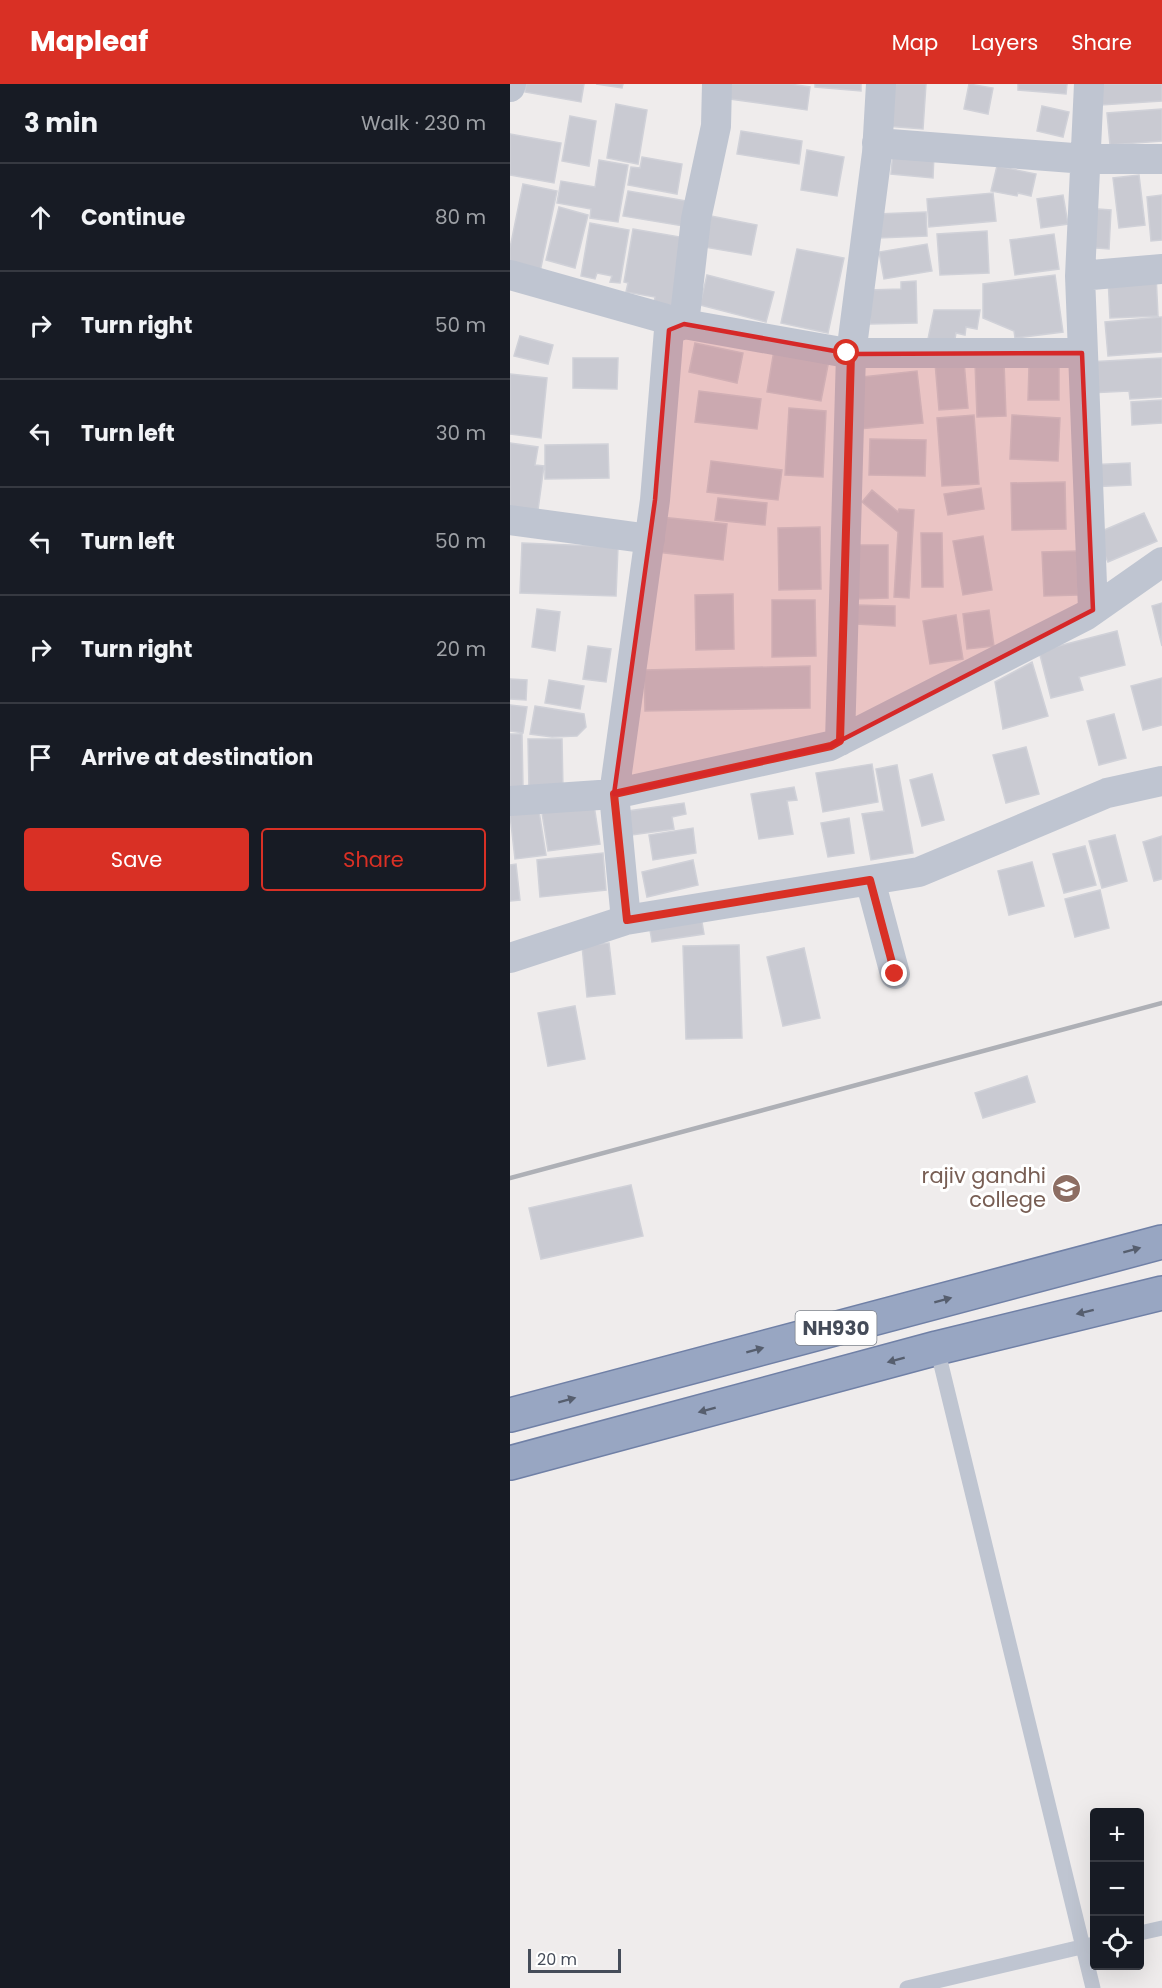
<!DOCTYPE html>
<html lang="en">
<head>
<meta charset="utf-8">
<style>
	:root { --surface:#171b24; --page:#20242c; --text:#f1f3f6; --muted:#9ea1a6; --line:#363941; --accent:#d93025 }
	body { margin:0; font-family:Poppins,sans-serif; background:var(--page); color:var(--text) }
	.controls { position:absolute; right:18px; bottom:18px; display:grid; overflow:hidden; border-radius:6px; box-shadow:0 6px 24px #0002 }
	.controls button { width:54px; height:54px; display:grid; place-items:center; padding:0; border:0; border-bottom:2px solid var(--line); background:var(--surface); color:var(--text); font:30px sans-serif }
	.scale { position:absolute; left:18px; bottom:15px; width:93px; box-sizing:border-box; padding-left:6px; border:3px solid #454c59; border-top:0; font-size:16px; line-height:21px; white-space:nowrap; color:#454c59; -webkit-text-stroke:4px #fff; paint-order:stroke }
	.stop { position:absolute; width:18px; height:18px; margin:-14px; border:4px solid #d93025; border-radius:50%; background:#fff }
	.stop.end { background:#d93025; border-color:#fff; box-shadow:0 2px 6px #0008 }
	.list { margin:0; padding:0; list-style:none }
	h2 { display:flex; justify-content:space-between; align-items:center; height:78px; margin:0; padding:0 24px; font-size:26px }
	h2 small { font-size:20px; font-weight:400; color:var(--muted) }
	.list li { display:grid; grid-template-columns:39px 1fr auto; gap:18px; align-items:center; box-sizing:border-box; height:108px; padding:0 24px; border-top:2px solid var(--line) }
	.list b { display:block; font-size:22px; white-space:nowrap }
	.list em { font-size:20px; font-style:normal; color:var(--muted) }
	.actions { display:flex; gap:12px; padding:18px 24px }
	.actions a { flex:1; padding:14px 0; border:2px solid var(--accent); border-radius:6px; text-align:center; font-size:21px; color:var(--accent) }
	.actions .main { background:var(--accent); color:#fff }
	.icon { flex:none; width:33px; height:33px; fill:none; stroke:currentColor; stroke-width:2; stroke-linecap:round; stroke-linejoin:round }
	.map { position:relative; flex:none; width:652px; height:1904px; overflow:hidden }
	header { display:flex; align-items:center; gap:36px; box-sizing:border-box; height:84px; padding:0 30px; background:var(--accent); color:#fff }
	header strong { font-size:28px }
	nav { display:flex; gap:33px; margin-inline-start:auto; font-size:21px }
	main { display:flex }
	aside { flex:1; background:var(--surface) }
	.map>svg:first-child { display:block }
	.building { fill:#c9cad2; stroke:#d0d1d8; stroke-width:1.5 }
	.lines { fill:none; stroke-linecap:round; stroke-linejoin:round }
	.trunk-casing { stroke:#7080a6; stroke-width:36 }
	.service { stroke:#bfc5d1; stroke-width:15 }
	.minor { stroke:#bfc5d1; stroke-width:30 }
	.trunk { stroke:#98a6c2; stroke-width:33 }
	.rail { stroke:#aeb0b6; stroke-width:4.5 }
	.oneway { fill:#565e6e }
	.route { stroke:#d93025; stroke-width:8 }
	.marked { fill:#d62828; fill-opacity:0.2; stroke:#d62828; stroke-width:4.5; stroke-linejoin:round }
	.labels { text-anchor:middle; stroke-width:6; stroke-linejoin:round; paint-order:stroke }
	.shield { fill:#fff; stroke:#7d828b; stroke-width:1.5 }
	.shield-label { font-size:20px; font-weight:bold; fill:#454c59 }
	.education-label { font-size:21px; fill:#785e54; stroke:#fff; text-anchor:end }
</style>
</head>
<body>
<header>
<strong>Mapleaf</strong>
<nav><a>Map</a><a>Layers</a><a>Share</a></nav>
</header>
<main>
<aside>
<h2>3 min<small>Walk · 230 m</small></h2>
<ul class="list">
<li><svg class="icon" aria-label="ahead" viewBox="0 0 24 24"><path d="M12 20V5M6 11l6-6 6 6"/></svg><div><b>Continue</b></div><em>80 m</em></li>
<li><svg class="icon" aria-label="right" viewBox="0 0 24 24"><path d="M7 20v-9h11M14 6l5 5-5 5"/></svg><div><b>Turn right</b></div><em>50 m</em></li>
<li><svg class="icon" aria-label="left" viewBox="0 0 24 24"><path d="M17 20v-9H6M10 6l-5 5 5 5"/></svg><div><b>Turn left</b></div><em>30 m</em></li>
<li><svg class="icon" aria-label="left" viewBox="0 0 24 24"><path d="M17 20v-9H6M10 6l-5 5 5 5"/></svg><div><b>Turn left</b></div><em>50 m</em></li>
<li><svg class="icon" aria-label="right" viewBox="0 0 24 24"><path d="M7 20v-9h11M14 6l5 5-5 5"/></svg><div><b>Turn right</b></div><em>20 m</em></li>
<li><svg class="icon" aria-label="arrive" viewBox="0 0 24 24"><path d="M6 21V4h12l-3 4 3 4H6"/></svg><div><b>Arrive at destination</b></div></li>
</ul>
<div class="actions"><a class="main">Save</a><a>Share</a></div>
</aside>
<div class="map">
<svg width="652" height="1904" viewBox="0 0 652 1904">
	<rect width="100%" height="100%" fill="#efecec"/>
	<path class="building" d="M 16,0 L 74,0 L 71,18 L 15,8 Z
		M 86,0 L 113,0 L 112,4 Z
		M 221,0 L 280,0 L 300,3 L 297,26 L 220,15 Z
		M 305,0 L 351,0 L 351,7 L 305,3 Z
		M 378,0 L 416,0 L 413,45 L 375,42 Z
		M 459,0 L 483,4 L 478,30 L 454,25 Z
		M 508,0 L 557,0 L 556,10 L 508,6 Z
		M 590,0 L 652,0 L 652,17 L 591,21 Z
		M 106,20 L 137,26 L 128,80 L 97,74 Z
		M 532,22 L 559,28 L 553,53 L 527,47 Z
		M 652,25 L 652,57 L 600,61 L 597,29 Z
		M 60,32 L 86,37 L 79,82 L 52,77 Z
		M 231,47 L 292,57 L 289,80 L 227,70 Z
		M 0,50 L 51,59 L 44,99 L 0,91 Z
		M 297,66 L 334,73 L 327,112 L 291,106 Z
		M 383,67 L 424,70 L 423,94 L 381,90 Z
		M 132,73 L 172,80 L 167,110 L 118,101 L 121,83 L 130,84 Z
		M 89,76 L 118,81 L 108,138 L 80,134 L 81,125 L 47,119 L 51,97 L 85,103 Z
		M 487,82 L 526,90 L 521,112 L 508,109 L 507,112 L 481,107 Z
		M 629,91 L 635,141 L 609,144 L 603,94 Z
		M 13,100 L 47,107 L 30,188 L 0,182 L 0,164 Z
		M 118,107 L 177,117 L 173,142 L 113,132 Z
		M 483,109 L 486,137 L 419,143 L 417,115 Z
		M 553,111 L 558,140 L 531,144 L 527,115 Z
		M 652,111 L 652,156 L 641,157 L 637,113 Z
		M 49,123 L 78,131 L 65,184 L 36,176 Z
		M 574,124 L 601,126 L 599,165 L 573,163 Z
		M 416,128 L 417,152 L 368,154 L 367,130 Z
		M 201,132 L 247,141 L 241,171 L 194,163 Z
		M 80,139 L 119,146 L 110,199 L 100,198 L 102,192 L 87,189 L 85,195 L 71,192 Z
		M 123,145 L 176,154 L 164,222 L 144,219 L 145,213 L 116,208 L 118,199 L 114,198 Z
		M 477,147 L 479,189 L 430,191 L 427,150 Z
		M 544,150 L 549,185 L 505,191 L 500,156 Z
		M 417,160 L 422,187 L 374,195 L 369,168 Z
		M 287,165 L 334,174 L 318,249 L 271,239 Z
		M 646,190 L 648,232 L 600,234 L 598,193 Z
		M 197,191 L 264,208 L 256,238 L 190,221 Z
		M 545,191 L 553,248 L 505,254 L 504,247 L 473,234 L 473,200 Z
		M 406,197 L 407,239 L 360,240 L 359,206 L 391,205 L 391,198 Z
		M 424,226 L 470,226 L 467,245 L 456,243 L 455,251 L 446,249 L 444,260 L 418,255 Z
		M 652,233 L 652,268 L 598,272 L 595,238 Z
		M 10,252 L 43,261 L 38,280 L 4,272 Z
		M 185,259 L 233,269 L 227,299 L 179,288 Z
		M 264,266 L 319,276 L 311,317 L 257,308 Z
		M 63,274 L 108,274 L 107,305 L 63,304 Z
		M 652,274 L 652,313 L 620,315 L 619,307 L 579,309 L 577,278 Z
		M 454,277 L 458,324 L 429,326 L 425,279 Z
		M 494,278 L 496,332 L 467,333 L 465,279 Z
		M 519,281 L 549,281 L 549,316 L 518,316 Z
		M 407,287 L 413,339 L 349,345 L 343,294 Z
		M 0,290 L 37,294 L 31,354 L 0,350 Z
		M 189,307 L 251,315 L 247,345 L 185,338 Z
		M 652,316 L 652,339 L 622,341 L 621,318 Z
		M 279,324 L 316,327 L 313,393 L 275,391 Z
		M 464,331 L 469,400 L 432,402 L 427,334 Z
		M 502,331 L 550,334 L 548,377 L 500,375 Z
		M 360,355 L 416,356 L 415,392 L 359,391 Z
		M 0,359 L 28,363 L 25,381 L 34,382 L 27,433 L 0,429 Z
		M 98,360 L 99,394 L 35,395 L 35,361 Z
		M 201,377 L 272,386 L 268,416 L 197,408 Z
		M 620,379 L 621,401 L 579,403 L 577,381 Z
		M 555,398 L 556,445 L 502,446 L 501,399 Z
		M 471,404 L 474,425 L 438,431 L 434,410 Z
		M 362,406 L 388,428 L 389,425 L 404,426 L 399,514 L 384,513 L 388,448 L 352,418 Z
		M 208,414 L 257,419 L 255,441 L 205,436 Z
		M 634,429 L 647,457 L 598,478 L 585,450 Z
		M 151,433 L 217,440 L 213,476 L 147,468 Z
		M 310,443 L 311,505 L 269,506 L 268,444 Z
		M 411,449 L 432,449 L 433,503 L 412,503 Z
		M 473,452 L 482,506 L 453,511 L 443,457 Z
		M 12,459 L 108,463 L 106,512 L 10,509 Z
		M 343,461 L 378,461 L 378,514 L 343,515 Z
		M 567,467 L 568,511 L 534,512 L 532,468 Z
		M 223,510 L 224,565 L 186,566 L 185,511 Z
		M 262,516 L 305,516 L 306,572 L 262,573 Z
		M 652,519 L 652,562 L 642,522 Z
		M 346,521 L 385,522 L 385,542 L 345,540 Z
		M 27,525 L 50,528 L 45,567 L 22,563 Z
		M 479,526 L 484,562 L 457,565 L 453,530 Z
		M 446,531 L 453,575 L 420,580 L 413,537 Z
		M 607,547 L 615,581 L 569,593 L 573,606 L 541,614 L 529,567 Z
		M 78,562 L 101,565 L 96,598 L 73,595 Z
		M 522,578 L 538,632 L 493,645 L 485,598 Z
		M 300,582 L 300,624 L 135,627 L 134,586 Z
		M 652,594 L 652,641 L 633,646 L 621,602 Z
		M 0,595 L 17,596 L 16,616 L 0,615 Z
		M 39,596 L 74,602 L 70,625 L 35,619 Z
		M 0,621 L 17,623 L 13,649 L 0,647 Z
		M 25,622 L 74,630 L 76,643 L 67,652 L 42,653 L 20,650 Z
		M 604,630 L 616,674 L 589,681 L 577,637 Z
		M 0,650 L 12,650 L 13,703 L 0,703 Z
		M 18,655 L 52,655 L 53,706 L 19,706 Z
		M 516,663 L 529,710 L 496,719 L 483,671 Z
		M 362,680 L 368,718 L 313,728 L 306,689 Z
		M 387,681 L 403,769 L 361,776 L 352,730 L 374,727 L 366,685 Z
		M 422,690 L 434,736 L 412,742 L 400,696 Z
		M 284,703 L 287,716 L 277,717 L 283,750 L 249,755 L 241,710 Z
		M 174,719 L 176,730 L 162,733 L 164,745 L 122,751 L 118,727 Z
		M 84,721 L 90,760 L 38,767 L 32,729 Z
		M 29,727 L 36,771 L 5,775 L 0,731 Z
		M 339,734 L 344,769 L 318,773 L 311,739 Z
		M 183,744 L 186,769 L 143,776 L 139,751 Z
		M 605,751 L 617,797 L 592,804 L 579,757 Z
		M 652,752 L 652,795 L 644,797 L 633,758 Z
		M 575,762 L 586,801 L 554,809 L 543,770 Z
		M 93,769 L 96,806 L 30,813 L 27,776 Z
		M 183,776 L 188,801 L 137,813 L 132,788 Z
		M 522,778 L 534,822 L 499,831 L 488,787 Z
		M 6,780 L 10,816 L 0,817 L 0,781 Z
		M 590,806 L 599,844 L 565,853 L 555,815 Z
		M 190,826 L 194,850 L 142,858 L 138,834 Z
		M 99,859 L 105,910 L 77,913 L 72,862 Z
		M 229,861 L 232,954 L 176,955 L 173,862 Z
		M 294,864 L 310,934 L 273,942 L 257,873 Z
		M 65,922 L 75,975 L 38,982 L 28,929 Z
		M 517,992 L 525,1018 L 473,1034 L 465,1009 Z
		M 121,1101 L 133,1152 L 31,1175 L 19,1124 Z"/>
	<g class="lines">
		<defs>
			<path id="trunk" d="M 0,1331 L 652,1158
				M 0,1379 L 427,1264 L 652,1209"/>
		</defs>
		<use href="#trunk" class="trunk-casing"/>
		<path class="service" d="M 427,1264 L 583,1904
			M 630,1849 L 652,1844
			M 397,1904 L 584,1860"/>
		<path class="minor" d="M 579,0 L 570,192 L 583,526
			M 0,3 L 1,0
			M 367,59 L 576,75 L 652,75
			M 0,191 L 174,240 L 337,269 L 572,269
			M 570,192 L 652,185
			M 0,436 L 140,455
			M 330,657 L 341,270 L 367,69 L 371,0
			M 0,717 L 104,710 L 320,662 L 575,532 L 652,478
			M 360,796 L 385,890
			M 116,836 L 409,788 L 597,709 L 652,697
			M 0,874 L 116,836 L 104,710 L 145,416 L 159,246 L 174,240 L 186,135 L 206,42 L 207,0"/>
		<use href="#trunk" class="trunk"/>
		<path class="rail" d="M 0,1094 L 652,919"/>
	</g>
	<defs><path id="oneway-solid" d="M-6-.8H1V-3.2L6.5 0L1 3.2V.8H-6Z" transform="scale(1.5)"/></defs>
	<g class="oneway">
		<use href="#oneway-solid" transform="translate(622 1166) rotate(-15)"/>
		<use href="#oneway-solid" transform="translate(433 1216) rotate(-15)"/>
		<use href="#oneway-solid" transform="translate(575 1228) rotate(166)"/>
		<use href="#oneway-solid" transform="translate(245 1266) rotate(-15)"/>
		<use href="#oneway-solid" transform="translate(386 1276) rotate(165)"/>
		<use href="#oneway-solid" transform="translate(57 1316) rotate(-15)"/>
		<use href="#oneway-solid" transform="translate(197 1326) rotate(165)"/>
	</g>
	<g class="lines">
		<path class="route" d="M 337,269 L 341,270 L 330,657 L 321,662 L 104,710 L 117,836 L 360,796 L 385,890"/>
	</g>
	<path class="marked" d="M 174,240 L 341,270 L 572,269 L 583,526 L 320,662 L 104,710 L 145,416 L 159,246 Z"/>
	<defs>
		<symbol id="school-disc" viewBox="-11 -11 22 22"><circle r="9.5" fill="#8d6e63" stroke="#fff"/><path d="M0-5L7-2L0 1L-7-2ZM-4 1L0 2.5L4 1V4Q0 6-4 4Z" fill="#fff"/></symbol>
	</defs>
	<g fill-rule="evenodd">
		<use href="#school-disc" x="540" y="1088" width="33" height="33"/>
	</g>
	<g class="labels">
		<rect class="shield" x="285.5" y="1227" width="81" height="34" rx="4.5"/>
		<g class="shield-label">
			<text x="326" y="1251">NH930</text>
		</g>
		<g class="education-label">
			<text x="536" y="1099">rajiv gandhi<tspan x="536" dy="24">college</tspan></text>
		</g>
	</g>
</svg>
<div class="controls">
<button>+</button>
<button>−</button>
<button><svg class="icon" aria-label="locate" viewBox="0 0 24 24"><circle cx="12" cy="12" r="6"/><path d="M12 2v4M12 18v4M2 12h4M18 12h4"/></svg></button>
</div>
<div class="scale">20 m</div>
<div class="stop" style="left:337px;top:269px"></div>
<div class="stop end" style="left:385px;top:890px"></div>
</div>
</main>
</body>
</html>
